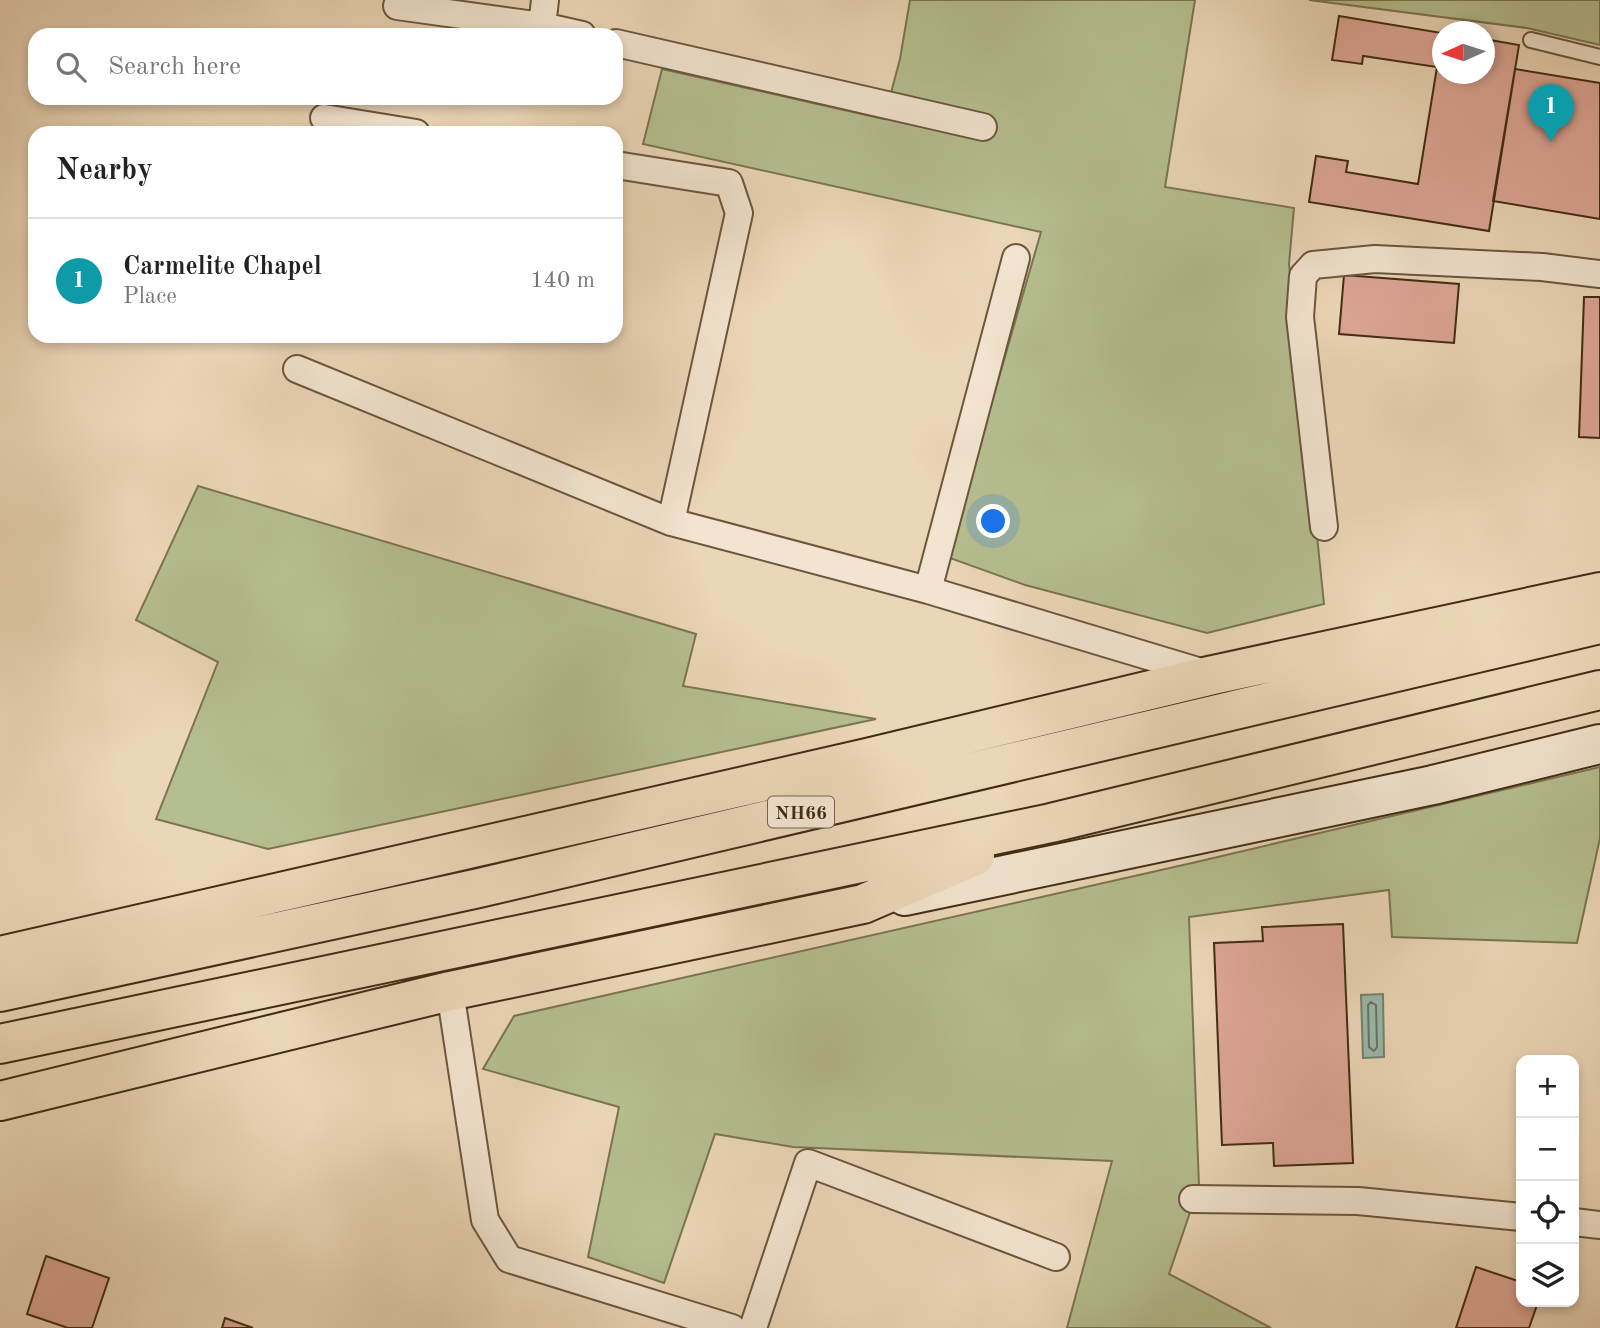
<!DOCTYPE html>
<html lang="en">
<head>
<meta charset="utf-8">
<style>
	:root { --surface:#fff; --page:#f6f6f6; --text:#222; --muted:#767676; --line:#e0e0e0; --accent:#0b8043 }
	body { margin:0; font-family:"Old Standard TT",serif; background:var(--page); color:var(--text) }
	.controls { position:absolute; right:21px; bottom:21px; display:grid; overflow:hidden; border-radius:14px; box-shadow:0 4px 10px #0003 }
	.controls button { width:63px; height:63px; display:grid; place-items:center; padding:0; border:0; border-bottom:2px solid var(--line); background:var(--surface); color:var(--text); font:35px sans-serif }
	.compass { position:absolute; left:1432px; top:21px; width:63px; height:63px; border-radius:50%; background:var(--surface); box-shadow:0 4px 10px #0003; rotate:267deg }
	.you { position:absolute; left:994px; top:522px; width:24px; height:24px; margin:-18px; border:5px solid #fff; border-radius:50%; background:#1a73e8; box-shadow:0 0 0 10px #1a73e833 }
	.badge { display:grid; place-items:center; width:46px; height:46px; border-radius:50%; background:var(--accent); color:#fff; font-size:23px; font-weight:700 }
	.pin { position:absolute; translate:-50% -58px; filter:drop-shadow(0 2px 4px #0008) }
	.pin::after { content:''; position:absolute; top:37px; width:24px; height:21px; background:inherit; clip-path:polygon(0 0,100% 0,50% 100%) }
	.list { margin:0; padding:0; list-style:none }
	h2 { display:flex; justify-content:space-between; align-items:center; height:91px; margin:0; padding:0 28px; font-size:30px }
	h2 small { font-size:23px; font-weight:400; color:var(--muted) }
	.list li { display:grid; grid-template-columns:46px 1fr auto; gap:21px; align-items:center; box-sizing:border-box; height:126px; padding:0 28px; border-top:2px solid var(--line) }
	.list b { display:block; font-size:26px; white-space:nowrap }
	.list p { margin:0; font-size:23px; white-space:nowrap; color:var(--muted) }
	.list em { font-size:23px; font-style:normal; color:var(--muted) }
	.icon { flex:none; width:38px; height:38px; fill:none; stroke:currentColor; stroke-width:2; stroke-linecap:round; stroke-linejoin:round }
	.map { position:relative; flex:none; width:1600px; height:1328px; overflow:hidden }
	.search { position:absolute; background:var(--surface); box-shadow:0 4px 10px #0003; left:28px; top:28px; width:595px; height:77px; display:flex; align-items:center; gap:18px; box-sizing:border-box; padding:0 24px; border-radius:21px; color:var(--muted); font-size:26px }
	.panel { position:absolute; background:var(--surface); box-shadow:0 4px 10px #0003; left:28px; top:126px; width:595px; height:217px; border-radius:21px }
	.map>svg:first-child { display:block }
	.green { fill:#b5be90; stroke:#7b7552; stroke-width:2 }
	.water { fill:#98b9ad; stroke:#75816f; stroke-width:2 }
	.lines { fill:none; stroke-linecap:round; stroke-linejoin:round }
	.shore { stroke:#6c7260; stroke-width:2 }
	.building { fill:#dda696; stroke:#412c13; stroke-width:2 }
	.lane-casing { stroke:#6c563c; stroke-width:18 }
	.street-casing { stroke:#6c563c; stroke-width:30 }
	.secondary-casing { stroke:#412c13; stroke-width:42 }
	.highway-casing { stroke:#412c13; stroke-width:42 }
	.lane { stroke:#f2e4d0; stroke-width:14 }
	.street { stroke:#f2e4d0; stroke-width:26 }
	.secondary { stroke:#f2e4d0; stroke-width:38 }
	.highway { stroke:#ebd6b7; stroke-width:38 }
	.labels { text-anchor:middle; stroke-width:7; stroke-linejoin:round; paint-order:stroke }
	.shield { fill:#f2e4d0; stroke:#76634c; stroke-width:2 }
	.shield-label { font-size:19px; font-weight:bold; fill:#412c13 }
</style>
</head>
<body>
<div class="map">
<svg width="1600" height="1328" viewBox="0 0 1600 1328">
	<rect width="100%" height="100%" fill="#ebd6b7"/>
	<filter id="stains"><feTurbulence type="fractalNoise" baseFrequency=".00286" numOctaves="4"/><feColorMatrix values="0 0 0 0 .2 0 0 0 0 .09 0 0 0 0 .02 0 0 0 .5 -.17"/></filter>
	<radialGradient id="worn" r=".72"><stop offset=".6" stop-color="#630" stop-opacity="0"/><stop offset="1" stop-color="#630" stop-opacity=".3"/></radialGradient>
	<path class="green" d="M 910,0 L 1195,0 L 1165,187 L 1294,208 L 1289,264 L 1324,604 L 1207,633 L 1025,585 L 947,557 L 1041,232 L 643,144 L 662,69 L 884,119 L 900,59 Z
		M 1309,0 L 1600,0 L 1600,45 L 1527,28 Z
		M 198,486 L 696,634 L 683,686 L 876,719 L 268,849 L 156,819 L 218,662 L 136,620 Z
		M 1600,767 L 1600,838 L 1577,943 L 1392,937 L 1389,890 L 1189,917 L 1199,1186 L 1169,1274 L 1271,1328 L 1067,1328 L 1112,1161 L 793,1147 L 715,1134 L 664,1283 L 588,1257 L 619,1107 L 483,1069 L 514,1016 L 1192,863 Z"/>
	<path class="water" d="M 1383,994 L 1384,1057 L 1363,1058 L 1361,995 Z"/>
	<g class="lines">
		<path class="shore" d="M 1371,1002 L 1376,1005 L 1377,1047 L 1374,1051 L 1369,1047 L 1368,1005 Z"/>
	</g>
	<path class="building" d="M 1339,16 L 1442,33 L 1442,74 L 1484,74 L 1484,39 L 1519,45 L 1489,231 L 1309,202 L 1316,156 L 1348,161 L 1346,172 L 1418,184 L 1437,67 L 1363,56 L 1362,64 L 1332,60 Z
		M 1515,69 L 1600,83 L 1600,219 L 1493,201 Z
		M 1344,275 L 1459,284 L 1454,343 L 1339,334 Z
		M 1584,297 L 1600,297 L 1600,438 L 1579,437 Z
		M 1343,924 L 1353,1163 L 1274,1166 L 1273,1143 L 1222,1145 L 1214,943 L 1263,941 L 1262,927 Z
		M 46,1256 L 109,1278 L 92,1328 L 68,1328 L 27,1314 Z
		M 1476,1267 L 1521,1282 L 1521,1302 L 1538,1302 L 1529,1328 L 1456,1328 Z
		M 225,1318 L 253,1328 L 222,1328 Z"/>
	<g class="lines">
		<defs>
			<path id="lane" d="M 1531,40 L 1600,57"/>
			<path id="street" d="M 397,6 L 542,26 L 582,35
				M 542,26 L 545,0
				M 616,43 L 983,127
				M 324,118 L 416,133
				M 616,165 L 729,183 L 739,213 L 671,522
				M 297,369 L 671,522 L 928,590 L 1211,675
				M 1324,527 L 1300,317 L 1303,276 L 1313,265 L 1375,259 L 1542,267 L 1600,274
				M 928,590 L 1016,258
				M 450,991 L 485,1220 L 509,1259 L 732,1328
				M 1193,1199 L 1358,1201 L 1521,1217
				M 1574,1222 L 1600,1225
				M 753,1328 L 808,1163 L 1056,1257"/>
			<path id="secondary" d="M 905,896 L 1433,785 L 1600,744"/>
			<path id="highway" d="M 0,956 L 867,758 L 1213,675 L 1600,592
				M 0,992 L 479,888 L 1600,624
				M 0,1044 L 1051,823 L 1600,690
				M 0,1101 L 450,991 L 863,904 L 975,856"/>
		</defs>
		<use href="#lane" class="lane-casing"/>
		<use href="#street" class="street-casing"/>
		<use href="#secondary" class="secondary-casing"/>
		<use href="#highway" class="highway-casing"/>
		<use href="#lane" class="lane"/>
		<use href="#street" class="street"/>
		<use href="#secondary" class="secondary"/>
		<use href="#highway" class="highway"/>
	</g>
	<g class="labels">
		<rect class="shield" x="768" y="796.5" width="66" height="31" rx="5"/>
		<g class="shield-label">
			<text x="801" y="819">NH66</text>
		</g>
	</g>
	<rect width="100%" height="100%" filter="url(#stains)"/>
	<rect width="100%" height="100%" fill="url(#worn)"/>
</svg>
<div class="controls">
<button>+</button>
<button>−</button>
<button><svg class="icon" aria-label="locate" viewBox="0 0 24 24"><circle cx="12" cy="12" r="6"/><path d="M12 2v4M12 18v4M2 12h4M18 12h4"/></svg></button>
<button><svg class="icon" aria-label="layers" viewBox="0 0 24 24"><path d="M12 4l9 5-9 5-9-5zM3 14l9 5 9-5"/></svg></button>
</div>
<svg class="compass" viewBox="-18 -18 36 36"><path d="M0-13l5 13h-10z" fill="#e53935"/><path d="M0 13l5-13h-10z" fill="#767676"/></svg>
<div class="you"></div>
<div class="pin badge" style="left:1551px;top:142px;background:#0f9aa8">1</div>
<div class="search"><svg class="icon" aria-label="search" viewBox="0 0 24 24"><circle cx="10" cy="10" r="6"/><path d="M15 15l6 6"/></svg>Search here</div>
<section class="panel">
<h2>Nearby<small></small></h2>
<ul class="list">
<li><span class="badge" style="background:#0f9aa8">1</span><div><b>Carmelite Chapel</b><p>Place</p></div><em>140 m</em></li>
</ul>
</section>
</div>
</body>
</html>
